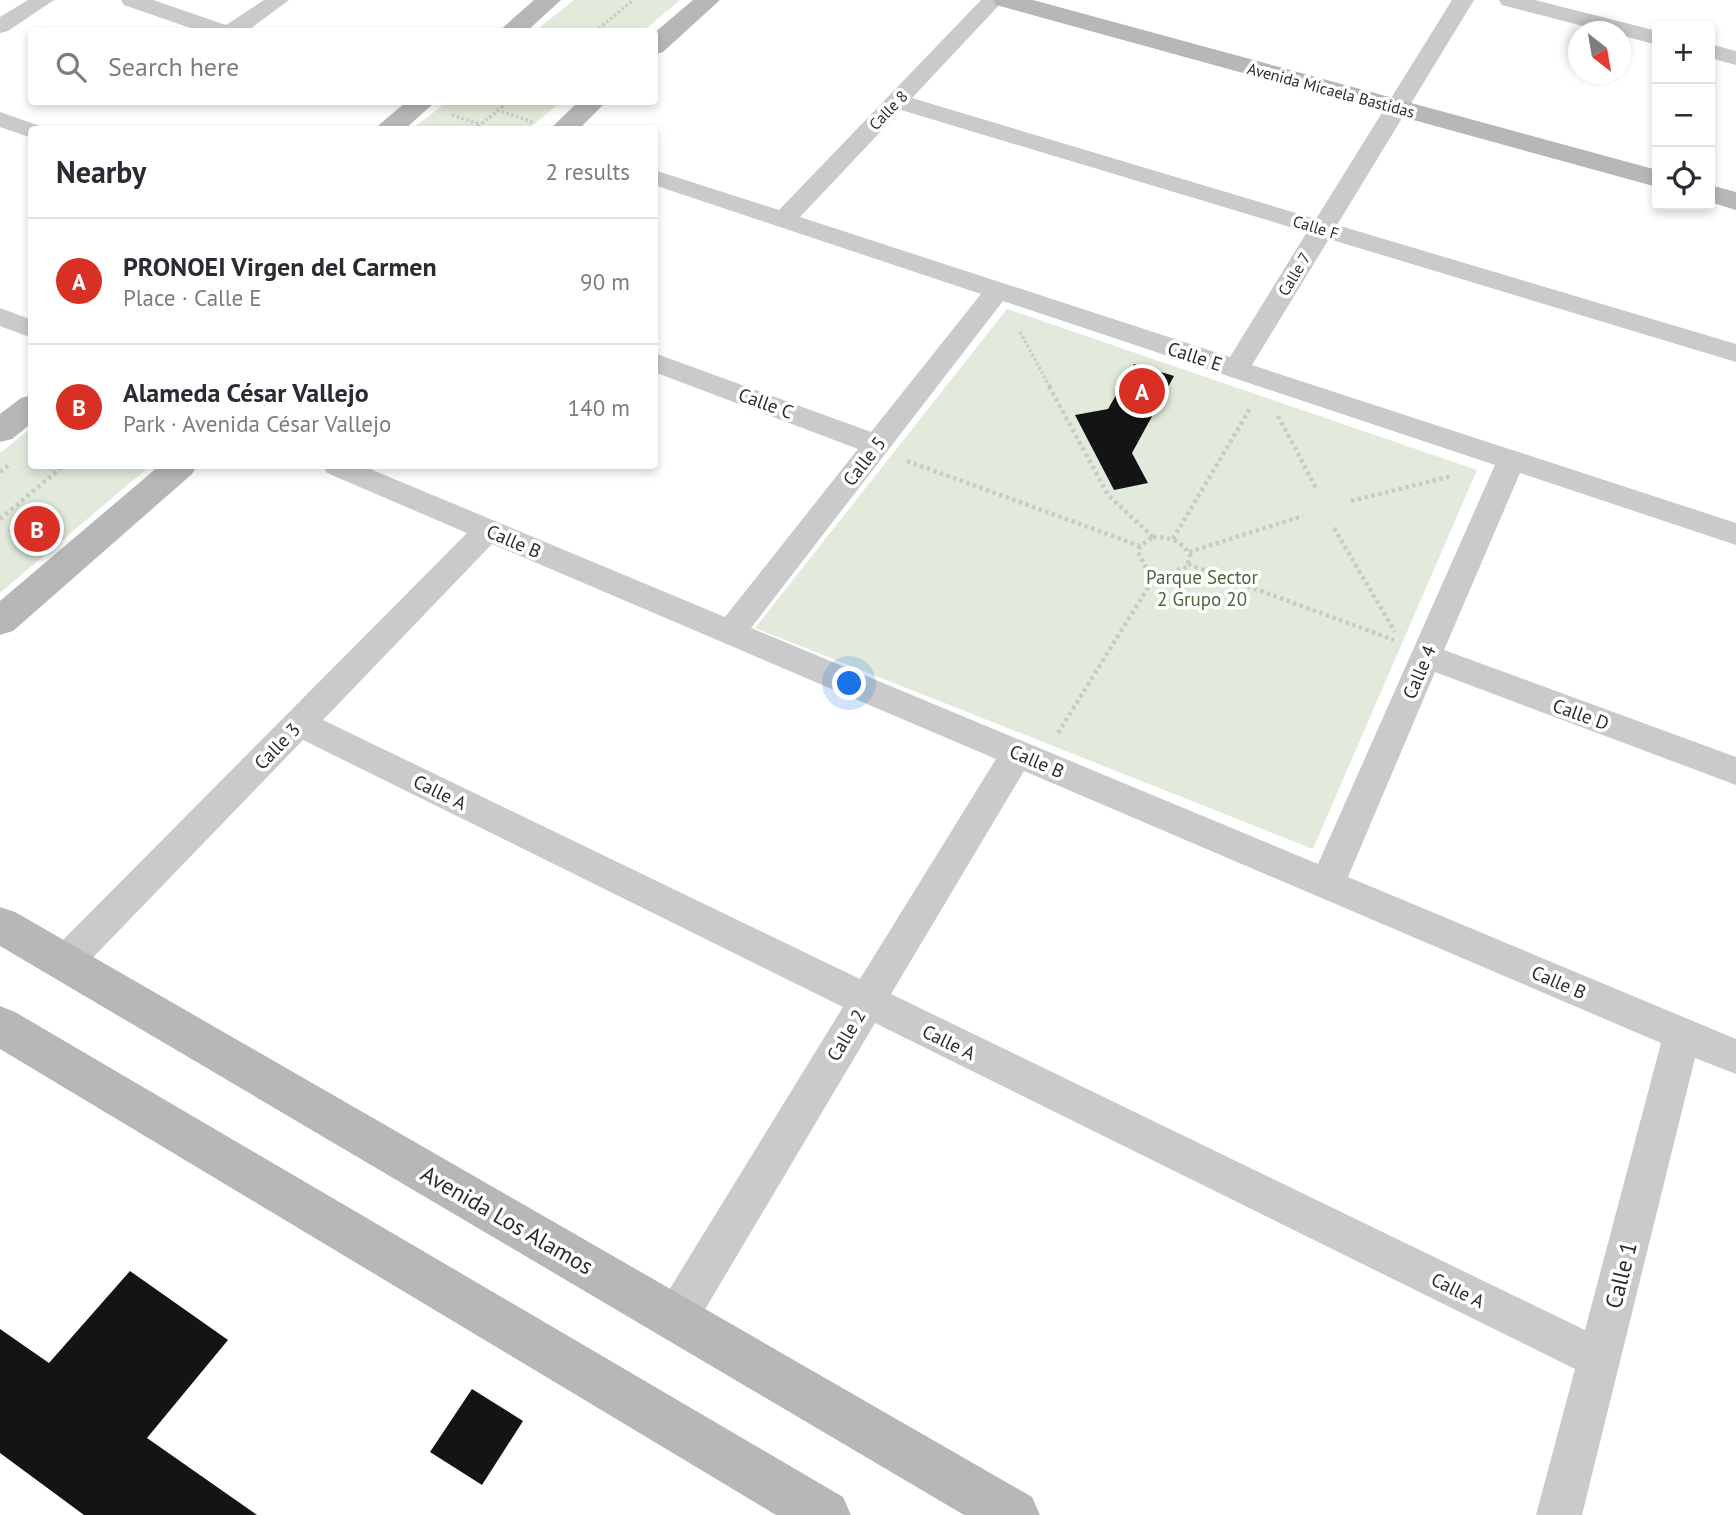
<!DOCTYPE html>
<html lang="en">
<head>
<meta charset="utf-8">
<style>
	:root { --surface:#fff; --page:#f2f2f3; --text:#2b2b33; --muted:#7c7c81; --line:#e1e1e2; --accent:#d93025 }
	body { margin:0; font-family:"PT Sans",sans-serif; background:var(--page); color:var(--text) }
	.controls { position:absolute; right:21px; top:21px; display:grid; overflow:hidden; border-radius:7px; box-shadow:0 4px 10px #0003 }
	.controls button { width:63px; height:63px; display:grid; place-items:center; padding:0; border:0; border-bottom:2px solid var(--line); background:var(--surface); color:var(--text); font:35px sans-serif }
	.compass { position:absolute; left:1568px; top:21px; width:63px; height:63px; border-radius:50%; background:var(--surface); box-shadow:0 4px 10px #0003; rotate:149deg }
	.you { position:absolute; left:850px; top:684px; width:24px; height:24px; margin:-18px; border:5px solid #fff; border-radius:50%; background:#1a73e8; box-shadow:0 0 0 10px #1a73e833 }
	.badge { display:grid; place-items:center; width:46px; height:46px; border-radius:50%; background:var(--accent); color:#fff; font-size:23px; font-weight:700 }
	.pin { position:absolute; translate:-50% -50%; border:4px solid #fff; box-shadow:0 2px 7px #0006 }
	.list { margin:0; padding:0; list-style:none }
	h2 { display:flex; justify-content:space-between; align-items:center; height:91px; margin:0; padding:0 28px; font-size:30px }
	h2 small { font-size:23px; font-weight:400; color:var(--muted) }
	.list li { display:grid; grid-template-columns:46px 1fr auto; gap:21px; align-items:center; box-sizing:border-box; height:126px; padding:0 28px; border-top:2px solid var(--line) }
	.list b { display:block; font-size:26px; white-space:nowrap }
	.list p { margin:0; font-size:23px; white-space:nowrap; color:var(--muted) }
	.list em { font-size:23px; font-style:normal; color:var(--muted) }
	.icon { flex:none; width:38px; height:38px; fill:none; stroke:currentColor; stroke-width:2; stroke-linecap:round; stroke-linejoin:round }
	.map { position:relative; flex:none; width:1736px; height:1515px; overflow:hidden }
	.search { position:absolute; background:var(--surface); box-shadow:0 4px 10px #0003; left:28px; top:28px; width:630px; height:77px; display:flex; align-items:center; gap:18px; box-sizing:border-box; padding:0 24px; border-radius:7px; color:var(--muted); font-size:26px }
	.panel { position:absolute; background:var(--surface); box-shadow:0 4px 10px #0003; left:28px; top:126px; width:630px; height:343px; border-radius:7px }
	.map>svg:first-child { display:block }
	.green { fill:#e2ebdb }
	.building { fill:#141414 }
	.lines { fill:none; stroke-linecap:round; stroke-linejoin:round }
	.path-far1 { stroke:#cacaca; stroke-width:3.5; stroke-dasharray:2.5 2.5; stroke-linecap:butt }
	.path { stroke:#cacaca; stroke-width:4.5; stroke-dasharray:3.5 3.5; stroke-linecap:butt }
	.street { fill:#cacaca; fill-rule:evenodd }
	.secondary { fill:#b7b7b7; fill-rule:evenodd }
	.labels { text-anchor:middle; stroke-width:7; stroke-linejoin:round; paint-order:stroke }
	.far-street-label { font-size:16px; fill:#2d2d2d; stroke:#fff }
	.street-label { font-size:19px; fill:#2d2d2d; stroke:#fff }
	.park-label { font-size:19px; fill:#4c693a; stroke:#fff }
	.near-street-label { font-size:23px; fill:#2d2d2d; stroke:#fff }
</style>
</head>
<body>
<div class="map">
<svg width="1736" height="1515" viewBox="0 0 1736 1515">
	<rect width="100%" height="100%" fill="#fff"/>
	<path class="green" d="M 574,0 L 680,0 L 643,31 L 535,31 Z
		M 447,102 L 561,102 L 528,129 L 412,129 Z
		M 1007,309 L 1477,470 L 1313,849 L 755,628 Z
		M 31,428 L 32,466 L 150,466 L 0,593 L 0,453 Z"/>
	<path class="building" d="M 1134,364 L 1174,376 L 1132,453 L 1148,483 L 1114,490 L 1075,415 L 1108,409 Z
		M 130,1271 L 228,1340 L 147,1438 L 257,1515 L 84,1515 L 0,1453 L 0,1329 L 49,1363 Z
		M 472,1389 L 523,1421 L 482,1485 L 430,1452 Z"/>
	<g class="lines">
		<path class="path-far1" d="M 595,32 L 633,0
			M 497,110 L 533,122
			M 452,115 L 480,124
			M 474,130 L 508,102
			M 1020,332 L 1050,387"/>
		<path class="path" d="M 1049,386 L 1108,495 L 1154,538
			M 1278,416 L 1317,490
			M 907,461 L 1140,546
			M 0,472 L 10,464
			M 1351,501 L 1452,476
			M 0,519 L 63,466
			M 1334,528 L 1395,632
			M 1153,537 C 1169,537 1181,540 1190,555 L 1187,567 L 1165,574 L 1145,566 L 1138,552 L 1140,546 Z
			M 1173,539 L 1251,407
			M 1189,552 L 1303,516
			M 1188,564 L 1394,640
			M 1058,733 L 1157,573"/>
		<path class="street" d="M 28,0 L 54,0 L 8,31 L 0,33 L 0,17 Z
			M 121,0 L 153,0 L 226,25 L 264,0 L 289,0 L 246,32 L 202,32 L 124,5 Z
			M 981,0 L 1004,0 L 912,98 L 1316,219 L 1452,0 L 1474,0 L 1337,225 L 1736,344 L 1736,362 L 1329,239 L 1252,365 L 1736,523 L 1736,545 L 1520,473 L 1444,650 L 1736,757 L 1736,785 L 1435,672 L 1348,877 L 1736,1039 L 1736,1074 L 1695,1058 L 1582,1515 L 1536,1515 L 1575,1369 L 875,1023 L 691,1333 L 676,1339 L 661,1333 L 655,1318 L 661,1303 L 843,1007 L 303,740 L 78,973 L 65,978 L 52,973 L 47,962 L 52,951 L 467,533 L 327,473 L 323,466 L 363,466 L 725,617 L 858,449 L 654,372 L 654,353 L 871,432 L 981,294 L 654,185 L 654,170 L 779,210 ZM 901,110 L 1307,232 L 1230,357 L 800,217 ZM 1003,301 L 1495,465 L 1318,864 L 751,628 ZM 492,544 L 996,759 L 860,979 L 323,720 ZM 1024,771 L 1661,1043 L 1585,1330 L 891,994 Z
			M 1499,0 L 1535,0 L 1657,31 L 1657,45 L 1620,35 L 1620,32 L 1606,32 L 1502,5 Z
			M 1710,44 L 1736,51 L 1736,65 L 1710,58 Z
			M 0,112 L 40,126 L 43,130 L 32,130 L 32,138 L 0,127 Z
			M 0,308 L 32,320 L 32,338 L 0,326 Z"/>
		<path class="secondary" d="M 534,0 L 561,0 L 526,32 L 498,32 Z
			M 693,0 L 720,0 L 663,52 L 654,55 L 654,33 Z
			M 993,0 L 1033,0 L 1657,170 L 1657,187 L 996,5 Z
			M 406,102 L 435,102 L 404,130 L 373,130 Z
			M 578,102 L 606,102 L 578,130 L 549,130 Z
			M 1710,185 L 1736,192 L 1736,210 L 1710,202 Z
			M 32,395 L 32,423 L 12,439 L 0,442 L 0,414 L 21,398 Z
			M 159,466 L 197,466 L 192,474 L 13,631 L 0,635 L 0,601 Z
			M 0,907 L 15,912 L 1032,1497 L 1040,1515 L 964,1515 L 0,946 Z
			M 0,1006 L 15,1012 L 843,1497 L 851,1515 L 776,1515 L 0,1049 Z"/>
	</g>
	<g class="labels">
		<g class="far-street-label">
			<text transform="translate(1331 90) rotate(15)" y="6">Avenida Micaela Bastidas</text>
			<text transform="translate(888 110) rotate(-46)" y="6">Calle 8</text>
			<text transform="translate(1316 227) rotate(17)" y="6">Calle F</text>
			<text transform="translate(1294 274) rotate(-59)" y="6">Calle 7</text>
		</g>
		<g class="street-label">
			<text transform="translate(1195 356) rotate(18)" y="7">Calle E</text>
			<text transform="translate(766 403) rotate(20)" y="7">Calle C</text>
			<text transform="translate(864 461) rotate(-52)" y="7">Calle 5</text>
			<text transform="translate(514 541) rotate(23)" y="7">Calle B</text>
			<text transform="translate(1419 672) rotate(-67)" y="7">Calle 4</text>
			<text transform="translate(1581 714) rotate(20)" y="7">Calle D</text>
			<text transform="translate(277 746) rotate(-46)" y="7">Calle 3</text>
			<text transform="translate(1037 761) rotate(23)" y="7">Calle B</text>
			<text transform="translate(440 792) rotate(26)" y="7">Calle A</text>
			<text transform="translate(1559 982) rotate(23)" y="7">Calle B</text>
			<text transform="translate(846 1035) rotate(-59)" y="7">Calle 2</text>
			<text transform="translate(949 1042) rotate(26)" y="7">Calle A</text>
			<text transform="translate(1458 1290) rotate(26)" y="7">Calle A</text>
		</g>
		<g class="park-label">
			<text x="1202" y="584">Parque Sector<tspan x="1202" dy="22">2 Grupo 20</tspan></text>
		</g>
		<g class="near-street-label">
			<text transform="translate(507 1220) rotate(30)" y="8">Avenida Los Alamos</text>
			<text transform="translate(1621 1275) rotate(-76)" y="8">Calle 1</text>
		</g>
	</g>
</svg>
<div class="controls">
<button>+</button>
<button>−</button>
<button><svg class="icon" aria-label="locate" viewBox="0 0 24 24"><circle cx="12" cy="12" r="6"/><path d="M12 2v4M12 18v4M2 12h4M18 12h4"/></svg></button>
</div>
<svg class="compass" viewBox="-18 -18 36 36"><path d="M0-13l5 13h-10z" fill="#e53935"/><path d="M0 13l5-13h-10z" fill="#7c7c81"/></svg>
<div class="you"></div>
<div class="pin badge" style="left:1142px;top:391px">A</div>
<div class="pin badge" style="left:37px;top:529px">B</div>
<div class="search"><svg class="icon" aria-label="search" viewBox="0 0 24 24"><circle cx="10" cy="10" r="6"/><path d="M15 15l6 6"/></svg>Search here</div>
<section class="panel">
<h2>Nearby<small>2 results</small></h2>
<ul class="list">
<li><span class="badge">A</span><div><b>PRONOEI Virgen del Carmen</b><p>Place · Calle E</p></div><em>90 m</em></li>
<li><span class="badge">B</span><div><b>Alameda César Vallejo</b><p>Park · Avenida César Vallejo</p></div><em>140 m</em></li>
</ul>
</section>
</div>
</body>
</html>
